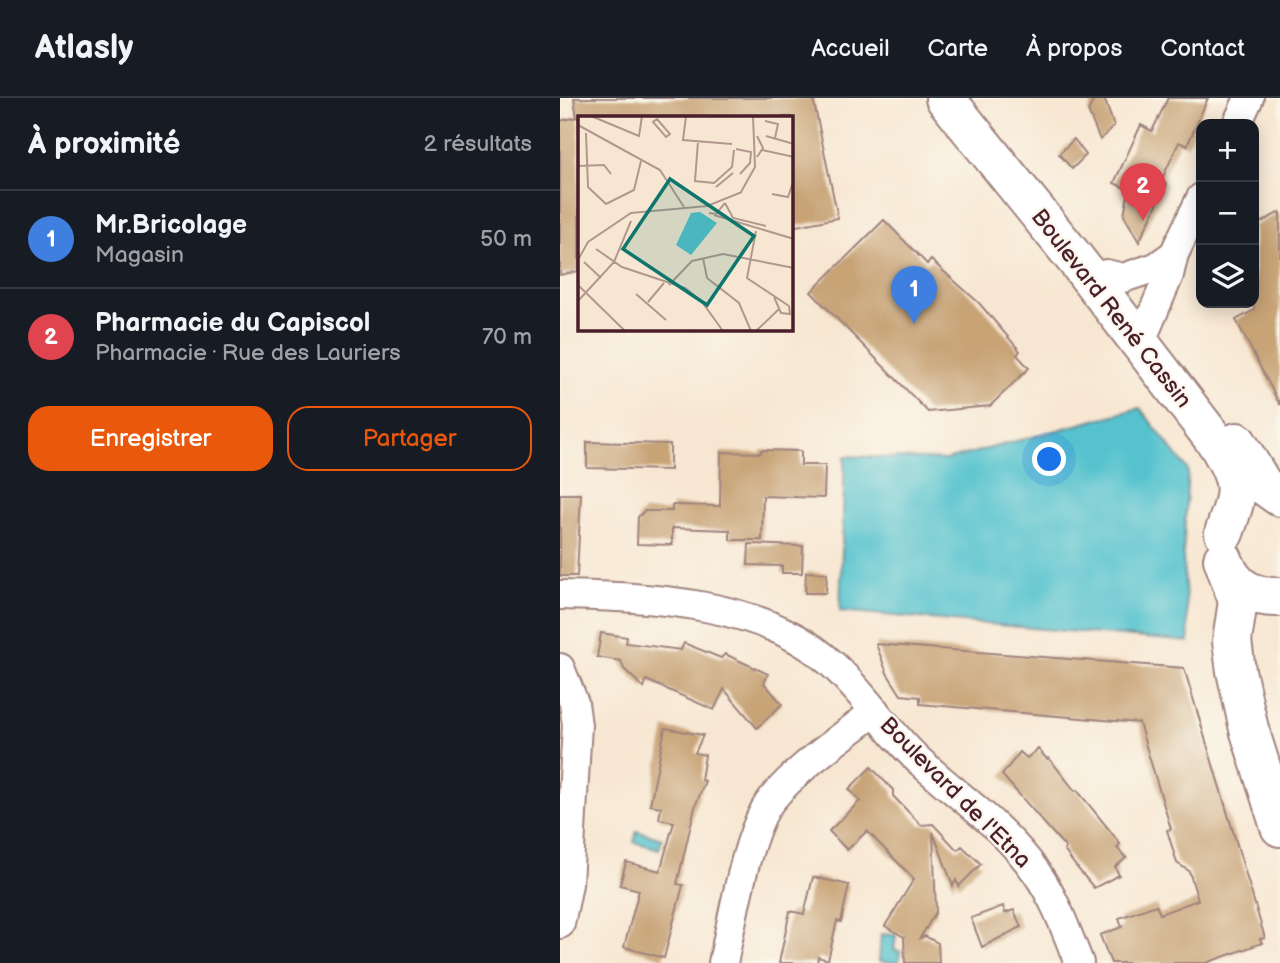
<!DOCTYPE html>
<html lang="fr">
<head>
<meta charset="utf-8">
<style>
	:root { --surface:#171b24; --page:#242831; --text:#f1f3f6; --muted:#9ea1a6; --line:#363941; --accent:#ea580c }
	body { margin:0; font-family:"Balsamiq Sans",sans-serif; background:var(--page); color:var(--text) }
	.controls { position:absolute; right:21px; top:21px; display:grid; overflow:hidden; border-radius:14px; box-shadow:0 4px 18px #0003 }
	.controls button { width:63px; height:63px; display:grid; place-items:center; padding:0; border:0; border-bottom:2px solid var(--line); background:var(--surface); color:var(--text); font:35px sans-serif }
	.you { position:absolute; left:490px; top:362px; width:24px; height:24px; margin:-18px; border:5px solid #fff; border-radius:50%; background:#1a73e8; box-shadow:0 0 0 10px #1a73e833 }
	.badge { display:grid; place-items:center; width:46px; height:46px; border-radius:50%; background:var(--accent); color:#fff; font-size:23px; font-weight:700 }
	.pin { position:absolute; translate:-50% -58px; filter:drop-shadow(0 2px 4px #0008) }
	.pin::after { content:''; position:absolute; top:37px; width:24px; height:21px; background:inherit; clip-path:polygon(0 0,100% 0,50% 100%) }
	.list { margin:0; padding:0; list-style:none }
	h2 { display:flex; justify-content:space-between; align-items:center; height:91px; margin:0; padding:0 28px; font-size:30px }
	h2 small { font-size:23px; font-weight:400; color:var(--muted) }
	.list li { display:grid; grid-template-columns:46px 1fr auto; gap:21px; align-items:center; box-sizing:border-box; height:98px; padding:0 28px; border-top:2px solid var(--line) }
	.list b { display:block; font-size:26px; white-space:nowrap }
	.list p { margin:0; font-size:23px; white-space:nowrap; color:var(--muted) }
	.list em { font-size:23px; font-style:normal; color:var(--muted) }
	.actions { display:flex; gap:14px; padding:21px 28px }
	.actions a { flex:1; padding:16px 0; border:2px solid var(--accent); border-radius:21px; text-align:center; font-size:24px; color:var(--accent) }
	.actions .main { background:var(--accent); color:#fff }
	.icon { flex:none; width:38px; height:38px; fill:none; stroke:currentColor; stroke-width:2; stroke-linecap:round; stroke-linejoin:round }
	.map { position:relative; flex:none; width:720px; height:865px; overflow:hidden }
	header { display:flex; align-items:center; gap:42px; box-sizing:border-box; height:98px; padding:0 35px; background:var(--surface); border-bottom:2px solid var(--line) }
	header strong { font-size:33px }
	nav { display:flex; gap:38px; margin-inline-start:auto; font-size:24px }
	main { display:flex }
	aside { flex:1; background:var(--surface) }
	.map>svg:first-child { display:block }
	.water { fill:#55c2ce; stroke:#50707c; stroke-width:2 }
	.building { fill:#c7a376 }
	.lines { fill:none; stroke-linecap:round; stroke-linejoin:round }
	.street-casing { stroke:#a0837e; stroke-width:32 }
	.secondary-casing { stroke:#a0837e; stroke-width:42 }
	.street { stroke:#fff; stroke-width:28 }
	.secondary { stroke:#fff; stroke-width:38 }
	.labels { text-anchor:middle; stroke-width:5; stroke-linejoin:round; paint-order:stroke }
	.street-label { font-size:23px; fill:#4a1f2b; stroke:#fbf7ec }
	.inset-road { fill:none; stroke:#b2978f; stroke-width:2 }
	.view { fill:#0f766e; fill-opacity:0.15; stroke:#0f766e; stroke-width:3.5 }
	.inset-edge { fill:none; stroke:#4a1f2b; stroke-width:3.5 }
</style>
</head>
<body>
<header>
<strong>Atlasly</strong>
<nav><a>Accueil</a><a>Carte</a><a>À propos</a><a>Contact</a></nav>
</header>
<main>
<aside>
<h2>À proximité<small>2 résultats</small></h2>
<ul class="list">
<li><span class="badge" style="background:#3f7fe0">1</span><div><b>Mr.Bricolage</b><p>Magasin</p></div><em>50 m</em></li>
<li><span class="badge" style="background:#e0444e">2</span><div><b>Pharmacie du Capiscol</b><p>Pharmacie · Rue des Lauriers</p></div><em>70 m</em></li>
</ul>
<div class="actions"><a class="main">Enregistrer</a><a>Partager</a></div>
</aside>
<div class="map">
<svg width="720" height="865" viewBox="0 0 720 865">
	<rect width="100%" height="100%" fill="#fbf7ec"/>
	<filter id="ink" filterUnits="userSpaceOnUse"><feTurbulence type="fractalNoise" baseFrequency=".0143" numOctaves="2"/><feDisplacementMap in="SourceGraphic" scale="14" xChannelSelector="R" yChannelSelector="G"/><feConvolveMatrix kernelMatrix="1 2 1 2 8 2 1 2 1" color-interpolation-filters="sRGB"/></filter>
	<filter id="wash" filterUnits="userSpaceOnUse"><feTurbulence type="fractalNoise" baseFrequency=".00686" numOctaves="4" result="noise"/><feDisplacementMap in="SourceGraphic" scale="28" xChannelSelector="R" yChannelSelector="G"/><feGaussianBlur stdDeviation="1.57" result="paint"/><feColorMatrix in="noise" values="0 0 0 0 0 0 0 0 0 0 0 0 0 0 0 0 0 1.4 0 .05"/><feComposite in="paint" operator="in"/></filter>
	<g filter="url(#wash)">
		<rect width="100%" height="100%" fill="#f7e7d2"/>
		<path class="water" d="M 580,310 L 628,372 L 623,459 L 629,544 L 280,513 L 285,358 L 386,362 Z
			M 77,733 L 102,741 L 99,751 L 74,744 Z
			M 321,836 L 336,837 L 334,852 L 340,853 L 339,865 L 319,863 Z"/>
		<g id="blocks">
			<path class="building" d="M 14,0 L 253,0 L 278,120 L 231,129 L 231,19 L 19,19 L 19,173 L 0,177 L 0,23 L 17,19 Z
				M 535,0 L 544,0 L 554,28 L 540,42 L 528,13 Z
				M 608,0 L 648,0 L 627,48 L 619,44 L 601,83 L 607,86 L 579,144 L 564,117 L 569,92 L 554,85 L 581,27 L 592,33 Z
				M 514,41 L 526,57 L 512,71 L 499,56 Z
				M 720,114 L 720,307 L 676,222 L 694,212 L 694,128 Z
				M 324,122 L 367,166 L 371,162 L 419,205 L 460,253 L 457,257 L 469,270 L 430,308 L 368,314 L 251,194 Z
				M 27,344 L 110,346 L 110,372 L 27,370 Z
				M 201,352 L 241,353 L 241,367 L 265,367 L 264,400 L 203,398 L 202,442 L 170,442 L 170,432 L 112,430 L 112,447 L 77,446 L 78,419 L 84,413 L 112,413 L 112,407 L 160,408 L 161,354 L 201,355 Z
				M 0,396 L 21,396 L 17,478 L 0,478 Z
				M 189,446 L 243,448 L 242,475 L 222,475 L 222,468 L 188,467 Z
				M 246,474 L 267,475 L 266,495 L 245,495 Z
				M 41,535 L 67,539 L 66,545 L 121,552 L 124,545 L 161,560 L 165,556 L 208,576 L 204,585 L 222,606 L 197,630 L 164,591 L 154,612 L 86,582 L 84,590 L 64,571 L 61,563 L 37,559 Z
				M 316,546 L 624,570 L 705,840 L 700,841 L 702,845 L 646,865 L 551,865 L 540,837 L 562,829 L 559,820 L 596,807 L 600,816 L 638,802 L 629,773 L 617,765 L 607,732 L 611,731 L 579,625 L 360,606 L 360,599 L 341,597 L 327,575 Z
				M 105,630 L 143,637 L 135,655 L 145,657 L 141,682 L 145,683 L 135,709 L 117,786 L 123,787 L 104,860 L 64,849 L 79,792 L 60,787 L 66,764 L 100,773 L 114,724 L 99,721 L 101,709 L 90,707 Z
				M 478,651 L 487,661 L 489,660 L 515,693 L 517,692 L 548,730 L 560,746 L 557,750 L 566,760 L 555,769 L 559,777 L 534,790 L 514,766 L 504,752 L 506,750 L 442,677 L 460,654 L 467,660 Z
				M 311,669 L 333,692 L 333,698 L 361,727 L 373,726 L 397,752 L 402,748 L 421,766 L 399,788 L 396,782 L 393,788 L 373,734 L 376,814 L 360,840 L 365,838 L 378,845 L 379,865 L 345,865 L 344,839 L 325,828 L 354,781 L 307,733 L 287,752 L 269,733 L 300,703 L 289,691 Z
				M 253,779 L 289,787 L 281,824 L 277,823 L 268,862 L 258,859 L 257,865 L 219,865 L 230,813 L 244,816 Z
				M 443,808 L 445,815 L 454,812 L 461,829 L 422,849 L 411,820 Z"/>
		</g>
	</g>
	<g filter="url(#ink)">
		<use href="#blocks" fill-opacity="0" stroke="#a0837e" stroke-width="2"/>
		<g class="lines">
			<defs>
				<path id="street" d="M 677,26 L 689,0
					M 546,176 L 563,180 L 596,169 L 614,156
					M 587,229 L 609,177 L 614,156 L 641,100
					M 0,497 C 88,499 204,503 272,566 C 306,597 330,638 365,668 C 403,702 446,731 476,774 C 495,800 507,835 519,865
					M 0,570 L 14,605 L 17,627 L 8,786 L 0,826
					M 163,865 C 172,824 187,731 212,701 C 241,666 281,641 315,613"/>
				<path id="secondary" d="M 385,0 L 516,162 L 658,347 C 682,387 679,393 664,435
					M 677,344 L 703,387 L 720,399
					M 663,461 L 678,503 L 672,543 L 676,573 L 689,631 L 720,729
					M 666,468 C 675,491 696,500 720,499"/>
			</defs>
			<use href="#street" class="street-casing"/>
			<use href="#secondary" class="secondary-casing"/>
			<use href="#street" class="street"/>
			<use href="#secondary" class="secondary"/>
		</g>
	</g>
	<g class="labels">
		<g class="street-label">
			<text transform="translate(552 210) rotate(52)" y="8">Boulevard René Cassin</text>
			<text transform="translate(396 694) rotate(45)" y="8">Boulevard de l'Etna</text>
		</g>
	</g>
	<g transform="translate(18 18)">
		<rect width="215" height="215" fill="#f7e7d2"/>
		<path d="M 122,96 L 139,107 L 113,139 L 98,129 L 113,97 Z" fill="#55c2ce"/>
		<path class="inset-road" d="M 13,0 L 61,20 L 64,0M 108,0 L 105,24 L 154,28M 79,3 L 92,18 L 88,21 L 75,6 ZM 187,5 L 200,8 L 197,22M 0,9 L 82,54 L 106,91M 8,17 L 10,71 L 28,88 L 56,74 L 63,45M 179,20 L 185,32 L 179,41M 188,20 L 216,28M 120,25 L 117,65 L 136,67 L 154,51 L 156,34M 158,33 L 173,36 L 172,47 L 162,58M 184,34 L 216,41M 0,50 L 26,49 L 33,58M 138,71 L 155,57M 163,76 L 177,51 L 175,0M 194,78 L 210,81 L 216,63M 147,87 L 155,102 L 188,110M 131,97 L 138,98 L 147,87M 136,99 L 216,123M 178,115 L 169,162 L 211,190 L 212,198 L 203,197 L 196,181M 18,133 L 44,151 L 107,172 L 124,186 L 145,215M 125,142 L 129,162 L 161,187 L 173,215M 0,144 L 10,126 L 53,97 L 129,90 L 164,76M 6,146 L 23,162M 0,169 L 47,215M 91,169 L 114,145 L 145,138 L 216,152M 58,178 L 88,204M 0,185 L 36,146 L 53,105M 70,186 L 86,167M 178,215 L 201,193"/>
		<path class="view" d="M 92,63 L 176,120 L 129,189 L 45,133 Z"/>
		<rect width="215" height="215" class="inset-edge"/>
	</g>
</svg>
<div class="controls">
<button>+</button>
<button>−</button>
<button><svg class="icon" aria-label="layers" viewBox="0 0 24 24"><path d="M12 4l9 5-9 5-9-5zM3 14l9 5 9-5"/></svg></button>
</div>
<div class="you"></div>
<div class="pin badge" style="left:354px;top:226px;background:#3f7fe0">1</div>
<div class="pin badge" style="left:583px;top:123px;background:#e0444e">2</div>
</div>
</main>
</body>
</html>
